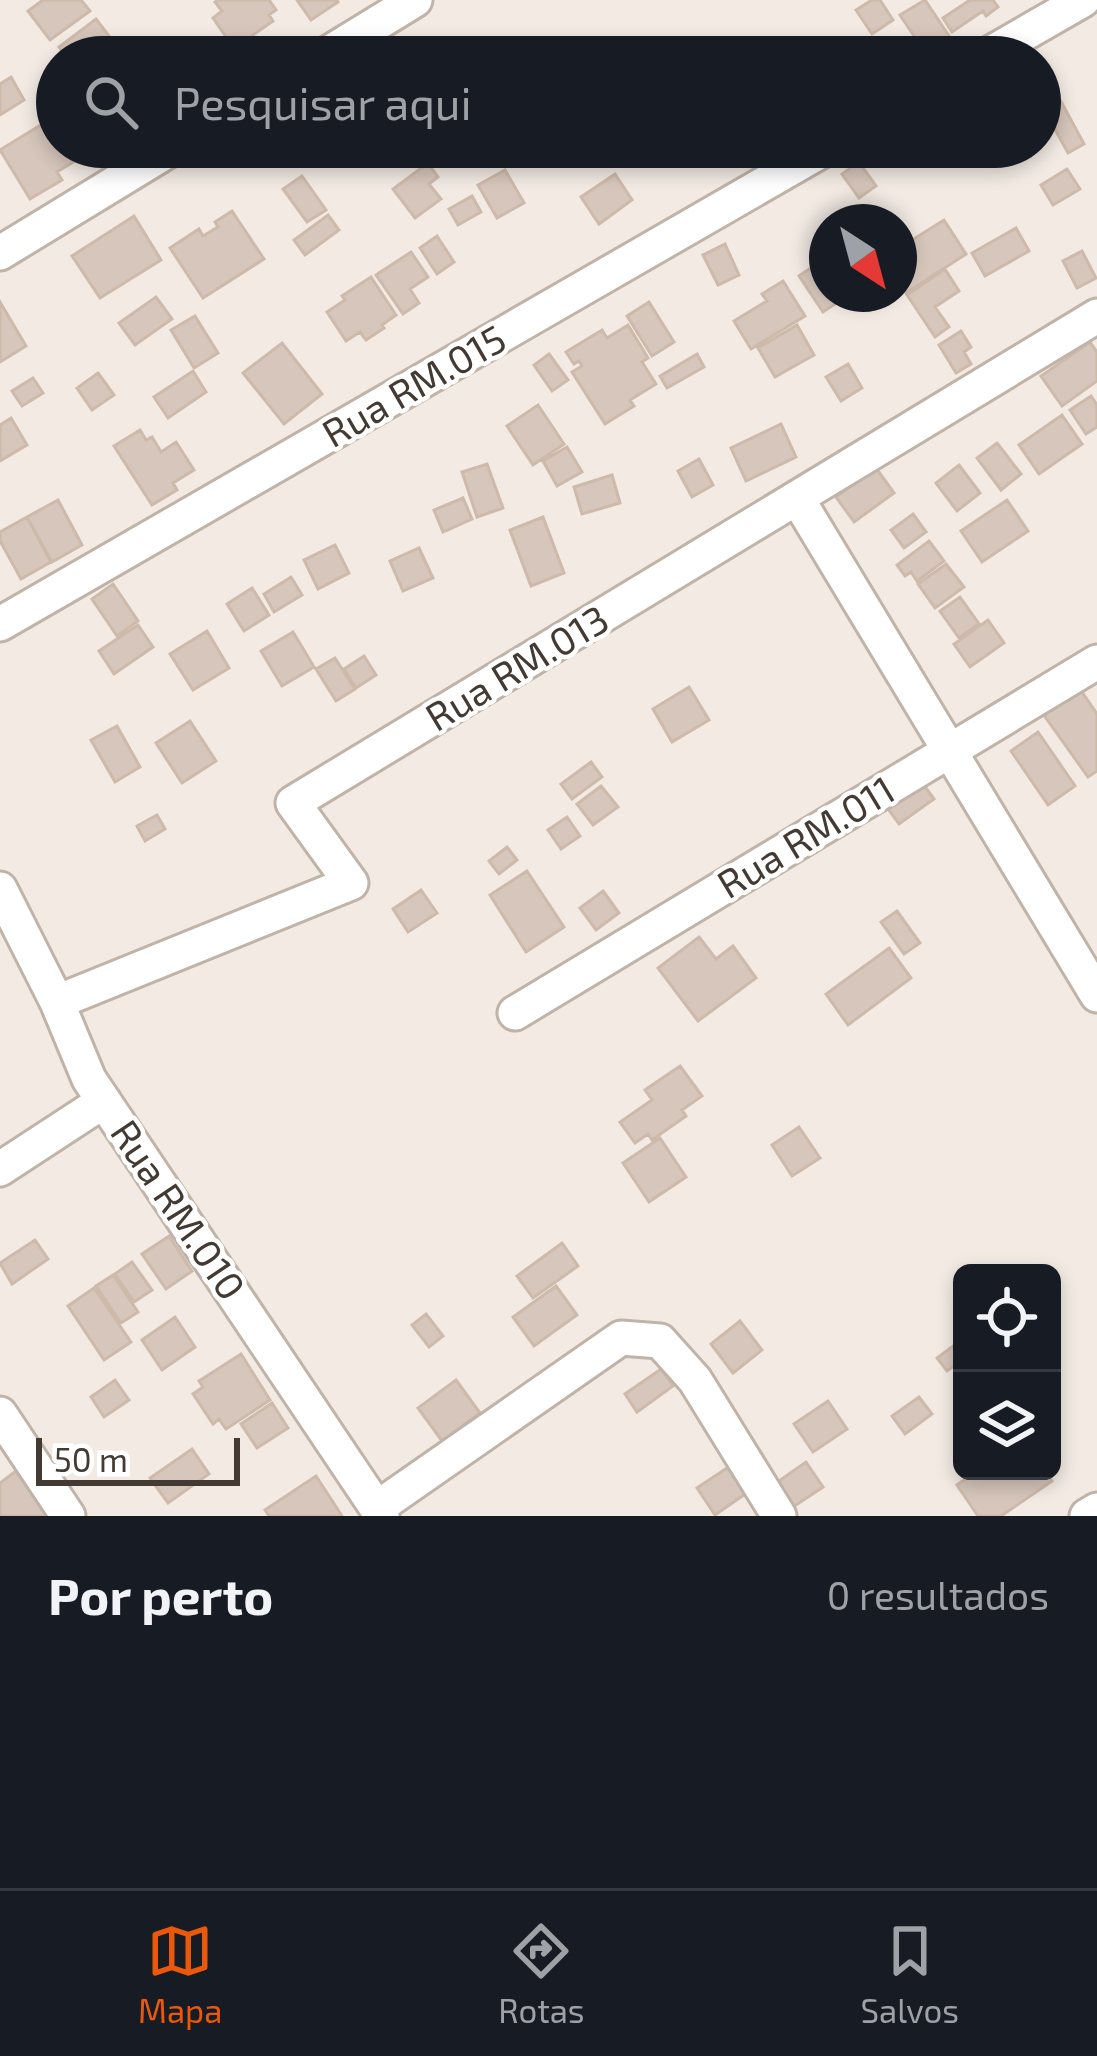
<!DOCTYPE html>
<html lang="pt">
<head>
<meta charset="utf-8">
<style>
	:root { --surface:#171b24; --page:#20242c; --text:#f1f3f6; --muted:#9ea1a6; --line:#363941; --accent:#ea580c }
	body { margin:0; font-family:"Exo 2",sans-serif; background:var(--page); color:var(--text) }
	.controls { position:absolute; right:36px; bottom:36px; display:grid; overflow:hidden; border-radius:18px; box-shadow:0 6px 18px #0003 }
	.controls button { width:108px; height:108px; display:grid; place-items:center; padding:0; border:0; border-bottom:3px solid var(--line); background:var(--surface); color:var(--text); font:60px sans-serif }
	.compass { position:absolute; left:809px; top:204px; width:108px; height:108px; border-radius:50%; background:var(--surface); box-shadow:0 6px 18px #0003; rotate:144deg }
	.scale { position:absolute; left:36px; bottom:30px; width:204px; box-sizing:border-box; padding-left:12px; border:6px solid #433a33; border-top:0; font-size:33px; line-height:42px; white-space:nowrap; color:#433a33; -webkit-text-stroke:9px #fff; paint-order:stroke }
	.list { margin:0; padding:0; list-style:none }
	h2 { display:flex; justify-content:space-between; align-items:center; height:156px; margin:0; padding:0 48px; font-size:51px }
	h2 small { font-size:39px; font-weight:400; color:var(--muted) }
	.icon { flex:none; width:66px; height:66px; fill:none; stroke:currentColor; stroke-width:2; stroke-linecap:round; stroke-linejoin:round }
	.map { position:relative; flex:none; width:1097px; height:1516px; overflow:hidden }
	.search { position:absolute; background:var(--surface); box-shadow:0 6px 18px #0003; left:36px; right:36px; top:36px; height:132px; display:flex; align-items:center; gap:30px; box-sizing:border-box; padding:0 42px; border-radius:66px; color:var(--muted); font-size:45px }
	.sheet { height:372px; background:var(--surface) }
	nav { display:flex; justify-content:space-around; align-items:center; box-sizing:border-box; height:168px; border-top:3px solid var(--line); background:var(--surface); font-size:33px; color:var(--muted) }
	nav a { display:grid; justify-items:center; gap:6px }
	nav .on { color:var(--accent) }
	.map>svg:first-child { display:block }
	.building { fill:#d6c6bb; stroke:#cebaab; stroke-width:3 }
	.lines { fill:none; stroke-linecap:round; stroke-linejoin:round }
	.street-casing { stroke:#c0b3a8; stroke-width:39 }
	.street { stroke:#fff; stroke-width:33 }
	.labels { text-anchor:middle; stroke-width:9; stroke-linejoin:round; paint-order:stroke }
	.street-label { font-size:39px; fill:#433a33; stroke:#fff }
</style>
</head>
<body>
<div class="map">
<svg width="1097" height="1516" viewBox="0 0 1097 1516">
	<rect width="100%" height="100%" fill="#f2eae3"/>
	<path class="building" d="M 43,0 L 81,0 L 90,11 L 50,40 L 28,11 Z
		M 218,0 L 269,0 L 276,10 L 269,15 L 273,21 L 250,37 L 257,46 L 240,57 L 213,18 L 222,11 L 215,2 Z
		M 297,0 L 337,0 L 338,2 L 311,20 Z
		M 872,0 L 880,0 L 893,20 L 872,34 L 856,10 Z
		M 925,0 L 963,57 L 928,57 L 900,15 Z
		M 970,0 L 993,0 L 998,7 L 986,16 L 983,11 L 952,32 L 943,18 Z
		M 96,19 L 115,44 L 97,57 L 67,57 L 59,47 Z
		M 645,38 L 658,57 L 618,57 Z
		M 1045,72 L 1084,144 L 1068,153 L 1040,102 L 1040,75 Z
		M 11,77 L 24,100 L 0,115 L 0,84 Z
		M 57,115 L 57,147 L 78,147 L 83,156 L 57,172 L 62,180 L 30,199 L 0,150 Z
		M 859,162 L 876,186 L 859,198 L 842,174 Z
		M 428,163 L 438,177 L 429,184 L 441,199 L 415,218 L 393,189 Z
		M 1067,169 L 1080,189 L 1053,205 L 1041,185 Z
		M 505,170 L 524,203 L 497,218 L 478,185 Z
		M 615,174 L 632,200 L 599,224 L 581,197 Z
		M 302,176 L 326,210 L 307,222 L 283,189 Z
		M 472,196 L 481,212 L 458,225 L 449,209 Z
		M 232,211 L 264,259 L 203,298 L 170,248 L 199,229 L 203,236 L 218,227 L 215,222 Z
		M 328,215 L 339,230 L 305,255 L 294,240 Z
		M 134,216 L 161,260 L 100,298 L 72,256 Z
		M 944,220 L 966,254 L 906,293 L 899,282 L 899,230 L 909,242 Z
		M 1016,228 L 1029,251 L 985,276 L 972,253 Z
		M 437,236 L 454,262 L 437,274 L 420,248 Z
		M 725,244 L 739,275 L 718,285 L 703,255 Z
		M 1082,251 L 1096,278 L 1077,288 L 1063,261 Z
		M 411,252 L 428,277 L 410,289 L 419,303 L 403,314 L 376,275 Z
		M 827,257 L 827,294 L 850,294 L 823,312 L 799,276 Z
		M 945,269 L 959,291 L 935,307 L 949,327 L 935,337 L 907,295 Z
		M 371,277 L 396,315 L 382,325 L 384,328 L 366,340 L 360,332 L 346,341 L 327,312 L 345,300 L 342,296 Z
		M 783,281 L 805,316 L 751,349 L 734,321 L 767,301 L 762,294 Z
		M 156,297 L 172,319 L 135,345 L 119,323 Z
		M 0,302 L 26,346 L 0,362 Z
		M 649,302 L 674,342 L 652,356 L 627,316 Z
		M 195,316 L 218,353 L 194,368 L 171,330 Z
		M 628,325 L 648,358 L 642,362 L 656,384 L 630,400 L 634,406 L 605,424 L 572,372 L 582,366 L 579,361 L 574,364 L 566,352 L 602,330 L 607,338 Z
		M 797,325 L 814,355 L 775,377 L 758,348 Z
		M 961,331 L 971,347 L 964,352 L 971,364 L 956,373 L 939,345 Z
		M 1090,342 L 1097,352 L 1097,381 L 1062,406 L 1041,376 Z
		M 282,343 L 322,394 L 284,424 L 243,373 Z
		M 549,354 L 568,380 L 552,391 L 534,365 Z
		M 697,354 L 704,367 L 667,388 L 660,376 Z
		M 848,364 L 862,388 L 841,401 L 826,377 Z
		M 193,371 L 206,392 L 168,418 L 154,397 Z
		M 98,373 L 114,395 L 92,410 L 77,388 Z
		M 33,378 L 43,393 L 22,406 L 12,391 Z
		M 1091,396 L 1097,405 L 1097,427 L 1086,434 L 1070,410 Z
		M 538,405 L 564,444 L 533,465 L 507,426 Z
		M 1062,415 L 1082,444 L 1039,474 L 1019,445 Z
		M 11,418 L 27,445 L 0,461 L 0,425 Z
		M 781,424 L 796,457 L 746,481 L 731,448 Z
		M 140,430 L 146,440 L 152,437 L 161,452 L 176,442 L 194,470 L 173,483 L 177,490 L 152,505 L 114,446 Z
		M 997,443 L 1021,474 L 1001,490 L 977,458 Z
		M 567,447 L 582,472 L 557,486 L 543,461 Z
		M 699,459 L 713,485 L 692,497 L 678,471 Z
		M 487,464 L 503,508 L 477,517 L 462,472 Z
		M 959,465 L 980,493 L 957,511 L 936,483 Z
		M 876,468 L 894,493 L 854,522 L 836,497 Z
		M 612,475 L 620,503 L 582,514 L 574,487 Z
		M 463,498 L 472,519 L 443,532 L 434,510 Z
		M 58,500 L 82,545 L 52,562 L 27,517 Z
		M 1007,500 L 1028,531 L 982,562 L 961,531 Z
		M 913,514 L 926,532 L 904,548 L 891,530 Z
		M 27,517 L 51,562 L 21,579 L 0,541 L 0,532 Z
		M 543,517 L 564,573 L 531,586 L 510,530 Z
		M 929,541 L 944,561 L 917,581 L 911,572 L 905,576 L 897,565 Z
		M 335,545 L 349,573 L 318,589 L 304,560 Z
		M 419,548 L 433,578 L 403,591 L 390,561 Z
		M 946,564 L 964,587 L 935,608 L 918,584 Z
		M 291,577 L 302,595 L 274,612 L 264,594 Z
		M 113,584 L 138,621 L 117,636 L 92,599 Z
		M 252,588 L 269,615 L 244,631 L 227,604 Z
		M 960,597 L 979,624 L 959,638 L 940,611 Z
		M 988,620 L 1004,643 L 970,667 L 954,644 Z
		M 138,625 L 153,647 L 114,674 L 99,651 Z
		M 207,631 L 229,668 L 193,690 L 170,654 Z
		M 293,632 L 314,667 L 282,686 L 261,651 Z
		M 364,656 L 376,675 L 356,688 L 344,669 Z
		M 335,658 L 355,689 L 336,701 L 316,669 Z
		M 689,687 L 709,720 L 672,742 L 653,709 Z
		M 1080,689 L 1097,714 L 1097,771 L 1088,777 L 1043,714 Z
		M 190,721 L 216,761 L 182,783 L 156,743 Z
		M 117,726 L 140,767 L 115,782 L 91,740 Z
		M 1038,732 L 1075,786 L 1048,805 L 1011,751 Z
		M 591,762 L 602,777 L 572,799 L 561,784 Z
		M 920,780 L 934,799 L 899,824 L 886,806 Z
		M 601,786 L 618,807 L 593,825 L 577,804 Z
		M 157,815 L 165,829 L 145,841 L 137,826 Z
		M 567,817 L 580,836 L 561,849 L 548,830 Z
		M 507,847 L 517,860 L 499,874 L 489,861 Z
		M 527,871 L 564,927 L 526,952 L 490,895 Z
		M 421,890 L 437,913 L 408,932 L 393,909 Z
		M 603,891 L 619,913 L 596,930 L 580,908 Z
		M 897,911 L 920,943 L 904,954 L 881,922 Z
		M 699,937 L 716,959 L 733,946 L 756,978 L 698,1021 L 658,968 Z
		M 889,948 L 911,978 L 848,1025 L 826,994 Z
		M 680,1066 L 702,1096 L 682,1110 L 686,1116 L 652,1140 L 648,1134 L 635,1143 L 620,1122 L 652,1100 L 645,1090 Z
		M 799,1127 L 820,1158 L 792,1176 L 772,1145 Z
		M 660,1138 L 686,1177 L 649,1202 L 623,1163 Z
		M 169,1236 L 192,1271 L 166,1289 L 142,1254 Z
		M 35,1240 L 48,1259 L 12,1284 L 0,1263 Z
		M 562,1243 L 578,1266 L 533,1298 L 517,1276 Z
		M 132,1262 L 152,1290 L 134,1302 L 115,1274 Z
		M 113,1275 L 138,1312 L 121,1323 L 96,1286 Z
		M 556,1286 L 577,1315 L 534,1346 L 513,1317 Z
		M 94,1288 L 131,1342 L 104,1360 L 68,1306 Z
		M 426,1314 L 443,1336 L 429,1347 L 412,1325 Z
		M 175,1317 L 195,1347 L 162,1370 L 142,1340 Z
		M 740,1321 L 762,1350 L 733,1373 L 711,1344 Z
		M 960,1341 L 962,1360 L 947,1371 L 937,1358 Z
		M 241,1354 L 270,1400 L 226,1429 L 219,1419 L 213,1424 L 193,1394 L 203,1387 L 199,1381 Z
		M 661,1369 L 673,1386 L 637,1412 L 625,1394 Z
		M 115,1380 L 129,1400 L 104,1417 L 91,1397 Z
		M 456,1380 L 480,1413 L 442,1441 L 418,1408 Z
		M 919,1397 L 932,1414 L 905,1434 L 892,1416 Z
		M 828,1401 L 847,1429 L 813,1452 L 794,1424 Z
		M 272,1403 L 288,1428 L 257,1448 L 241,1424 Z
		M 192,1449 L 209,1474 L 168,1503 L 150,1478 Z
		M 806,1462 L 823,1487 L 793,1507 L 776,1483 Z
		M 730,1466 L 748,1492 L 715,1515 L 697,1488 Z
		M 16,1471 L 47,1516 L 0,1516 L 0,1483 Z
		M 977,1471 L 1045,1471 L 1052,1481 L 1001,1516 L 978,1516 L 957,1485 Z
		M 316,1476 L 342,1516 L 269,1516 L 265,1510 Z"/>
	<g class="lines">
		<defs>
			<path id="street" d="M 322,57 L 415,0
				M 984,57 L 1083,0
				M 0,253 L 174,147
				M 797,498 L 1097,995
				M 0,624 L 828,147
				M 0,889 L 57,1002 L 89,1079 L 382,1516
				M 57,1002 L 351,883 L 293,803 L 1097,316
				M 515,1013 L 1097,662
				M 0,1169 L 104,1101
				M 0,1414 L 68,1516
				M 377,1508 L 621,1338 L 660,1341 L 695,1380 L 779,1516
				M 1087,1516 L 1097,1510"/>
		</defs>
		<use href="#street" class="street-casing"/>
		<use href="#street" class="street"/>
	</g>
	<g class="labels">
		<g class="street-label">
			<text transform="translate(414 386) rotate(-30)" y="14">Rua RM.015</text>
			<text transform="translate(517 668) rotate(-31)" y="14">Rua RM.013</text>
			<text transform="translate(806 837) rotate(-31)" y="14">Rua RM.011</text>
			<text transform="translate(178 1210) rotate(56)" y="14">Rua RM.010</text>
		</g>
	</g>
</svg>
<div class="controls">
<button><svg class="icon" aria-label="locate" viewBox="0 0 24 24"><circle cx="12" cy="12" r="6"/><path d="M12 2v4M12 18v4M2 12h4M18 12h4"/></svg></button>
<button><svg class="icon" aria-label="layers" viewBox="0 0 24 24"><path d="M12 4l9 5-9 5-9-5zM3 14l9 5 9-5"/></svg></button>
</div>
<svg class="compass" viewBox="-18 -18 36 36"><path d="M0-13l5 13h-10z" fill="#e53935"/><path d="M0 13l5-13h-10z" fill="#9ea1a6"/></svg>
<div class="scale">50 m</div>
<div class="search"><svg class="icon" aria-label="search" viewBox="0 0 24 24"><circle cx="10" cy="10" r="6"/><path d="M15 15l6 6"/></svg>Pesquisar aqui</div>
</div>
<section class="sheet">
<h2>Por perto<small>0 resultados</small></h2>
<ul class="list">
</ul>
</section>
<nav>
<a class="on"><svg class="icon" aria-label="map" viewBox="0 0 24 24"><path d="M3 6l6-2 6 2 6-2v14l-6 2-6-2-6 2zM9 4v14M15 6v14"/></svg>Mapa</a>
<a><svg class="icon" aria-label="directions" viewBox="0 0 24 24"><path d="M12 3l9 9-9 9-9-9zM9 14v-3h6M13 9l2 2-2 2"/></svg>Rotas</a>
<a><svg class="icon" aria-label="saved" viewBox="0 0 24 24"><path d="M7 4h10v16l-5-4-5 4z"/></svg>Salvos</a>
</nav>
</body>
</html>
